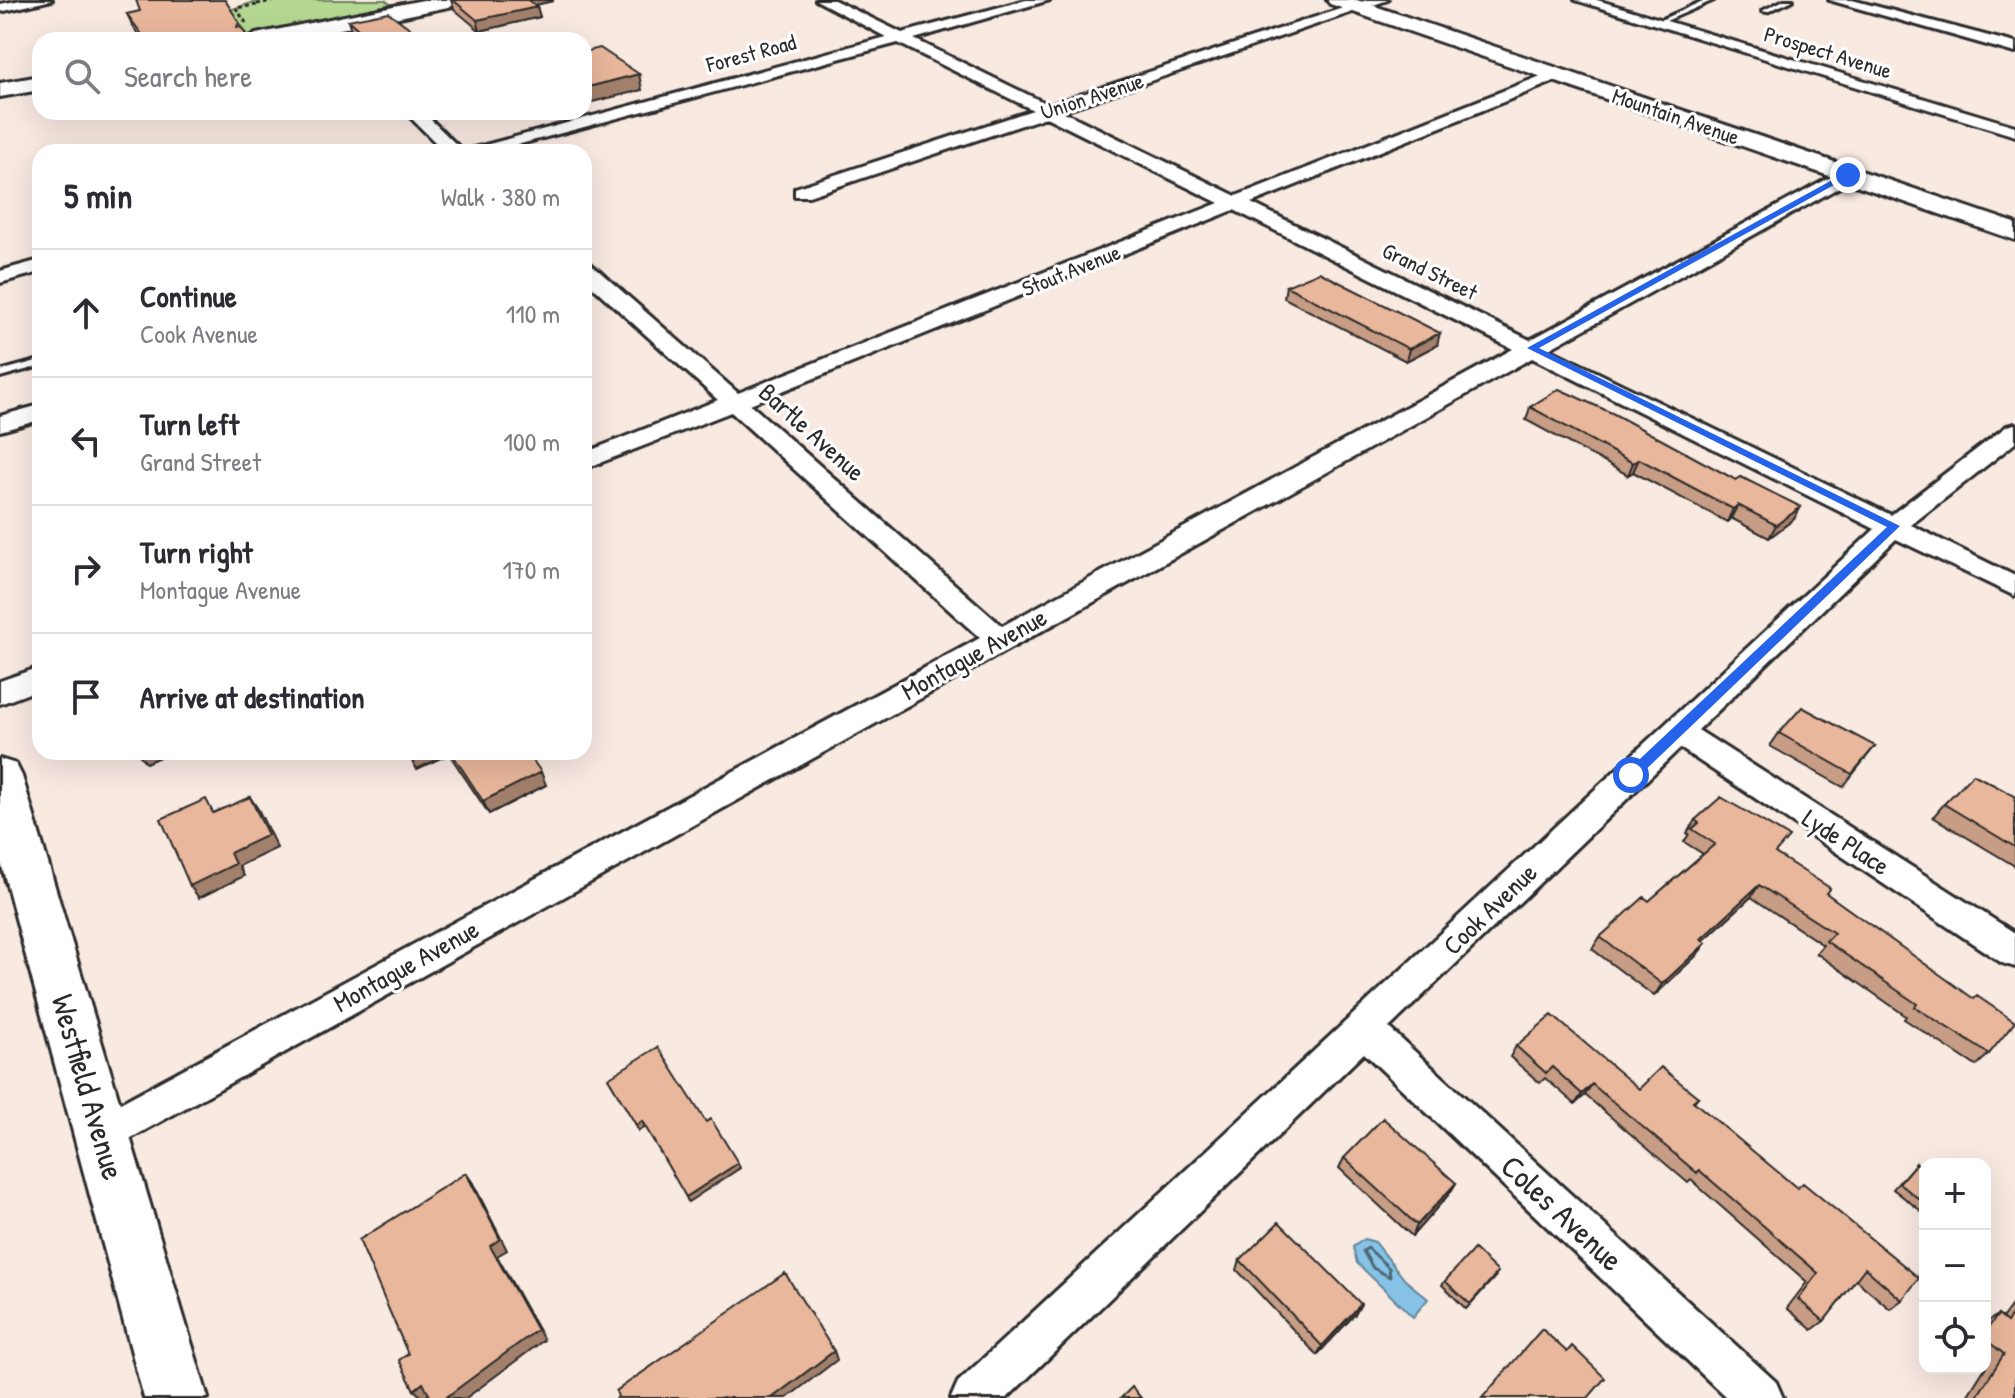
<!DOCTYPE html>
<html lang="en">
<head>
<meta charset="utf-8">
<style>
	:root { --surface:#fff; --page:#f2f2f3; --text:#2b2b33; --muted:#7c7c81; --line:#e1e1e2 }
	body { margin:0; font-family:"Patrick Hand",sans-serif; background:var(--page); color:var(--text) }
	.controls { position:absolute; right:24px; bottom:24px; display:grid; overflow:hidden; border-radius:16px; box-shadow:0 8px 32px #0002 }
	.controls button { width:72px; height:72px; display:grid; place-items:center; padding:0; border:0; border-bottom:2px solid var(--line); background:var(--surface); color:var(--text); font:40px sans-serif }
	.stop { position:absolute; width:24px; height:24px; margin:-18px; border:6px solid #2563eb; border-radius:50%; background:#fff }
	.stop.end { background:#2563eb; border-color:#fff; box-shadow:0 2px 8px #0008 }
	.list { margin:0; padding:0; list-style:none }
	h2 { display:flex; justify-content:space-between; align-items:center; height:104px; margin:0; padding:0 32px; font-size:34px }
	h2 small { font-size:26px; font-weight:400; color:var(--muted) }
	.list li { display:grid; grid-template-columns:52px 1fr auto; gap:24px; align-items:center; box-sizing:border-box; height:128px; padding:0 32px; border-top:2px solid var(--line) }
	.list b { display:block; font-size:30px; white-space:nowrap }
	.list p { margin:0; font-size:26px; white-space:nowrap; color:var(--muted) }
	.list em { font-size:26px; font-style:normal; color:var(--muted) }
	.icon { flex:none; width:44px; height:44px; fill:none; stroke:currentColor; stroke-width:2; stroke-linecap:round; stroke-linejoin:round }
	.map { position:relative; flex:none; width:2015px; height:1398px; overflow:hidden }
	.search { position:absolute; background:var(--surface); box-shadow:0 8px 32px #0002; left:32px; top:32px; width:560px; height:88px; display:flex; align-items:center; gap:20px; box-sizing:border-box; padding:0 28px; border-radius:24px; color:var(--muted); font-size:30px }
	.panel { position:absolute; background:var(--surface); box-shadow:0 8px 32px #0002; left:32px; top:144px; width:560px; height:616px; border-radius:24px }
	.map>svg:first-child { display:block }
	.green { fill:#b4d892; stroke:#70825e; stroke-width:2 }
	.water { fill:#86c3e6; stroke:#62869b; stroke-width:2 }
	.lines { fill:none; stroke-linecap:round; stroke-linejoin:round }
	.shore { stroke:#4f6876; stroke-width:3 }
	.lane-casing { stroke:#2b2b2b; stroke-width:6 }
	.street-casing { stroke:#2b2b2b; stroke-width:6 }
	.secondary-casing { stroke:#2b2b2b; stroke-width:6 }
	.path { stroke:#2b2b2b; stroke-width:3; stroke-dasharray:4 3; stroke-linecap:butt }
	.lane { fill:#fff; fill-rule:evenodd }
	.street { fill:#fff; fill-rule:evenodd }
	.secondary { fill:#fff; fill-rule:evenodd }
	.wall { fill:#c89d85; stroke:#2b2b2b; stroke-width:2 }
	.shaded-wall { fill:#a3806c; stroke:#2b2b2b; stroke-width:2 }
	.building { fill:#e9b79b; stroke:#2b2b2b; stroke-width:2 }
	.route { fill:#2563eb }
	.labels { text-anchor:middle; stroke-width:6; stroke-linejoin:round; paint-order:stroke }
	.far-street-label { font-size:22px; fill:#2b2b2b; stroke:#fff }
	.street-label { font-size:26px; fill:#2b2b2b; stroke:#fff }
	.near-street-label { font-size:32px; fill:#2b2b2b; stroke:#fff }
</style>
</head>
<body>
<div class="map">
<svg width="2015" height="1398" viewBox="0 0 2015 1398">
	<rect width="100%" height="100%" fill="#f8e9e1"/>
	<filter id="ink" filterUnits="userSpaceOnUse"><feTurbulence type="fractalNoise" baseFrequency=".0125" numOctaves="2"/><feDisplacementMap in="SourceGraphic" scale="16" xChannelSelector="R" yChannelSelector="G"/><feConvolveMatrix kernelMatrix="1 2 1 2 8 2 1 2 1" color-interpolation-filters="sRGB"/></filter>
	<g filter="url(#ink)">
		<path class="green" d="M 261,0 L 385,0 L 390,4 L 386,9 L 228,40 L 229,10 Z"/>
		<path class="water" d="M 1364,1239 L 1375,1242 L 1405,1280 L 1428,1299 L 1413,1317 L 1357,1263 L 1353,1247 Z"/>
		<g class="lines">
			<path class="shore" d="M 1368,1248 L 1389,1268 L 1390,1277 L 1373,1268 L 1363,1251 Z"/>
			<defs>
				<path id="lane" d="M 1705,0 L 1714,0 L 1659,24 L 1654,23 Z
					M 1784,0 L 1793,0 L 1767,12 L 1762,11 Z
					M 40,360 L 40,366 L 0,377 L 0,371 Z"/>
				<path id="street" d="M 21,0 L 52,0 L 0,12 L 0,4 Z
					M 816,0 L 834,0 L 902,33 L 1026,0 L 1050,0 L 914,39 L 1049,105 L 1367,0 L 1388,0 L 1062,111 L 1236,196 L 1551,72 L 1563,72 L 1563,78 L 1251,203 L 1530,340 L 1842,171 L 1854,171 L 1854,179 L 1549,349 L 1891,515 L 2007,426 L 2015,424 L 2015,443 L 1911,525 L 2015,576 L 2015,596 L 1896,539 L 1698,730 L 2015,933 L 2015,967 L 2002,963 L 1680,748 L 1389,1028 L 1776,1382 L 1783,1398 L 1727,1398 L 1364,1053 L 1007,1398 L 951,1398 L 958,1382 L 1875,529 L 1532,358 L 115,1147 L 101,1153 L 87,1147 L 81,1134 L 87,1121 L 980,638 L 731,412 L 584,469 L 584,453 L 718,400 L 584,279 L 584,262 L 591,264 L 738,393 L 1219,203 L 1046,117 L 809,196 L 795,196 L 795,188 L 1033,110 L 898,43 L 491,152 L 445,152 L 405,112 L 423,112 L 463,151 L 886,37 ZM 1234,210 L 1513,349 L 1002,626 L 750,404 Z
					M 1575,0 L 1597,0 L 2015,126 L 2015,136 Z
					M 1829,0 L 1852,0 L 2015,43 L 2015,53 Z
					M 322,22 L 345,40 L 328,40 L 315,26 Z
					M 40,260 L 40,272 L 0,283 L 0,271 Z
					M 40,405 L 40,420 L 0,431 L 0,416 Z
					M 40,667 L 40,689 L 0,704 L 0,681 Z"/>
				<path id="secondary" d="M 423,0 L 463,0 L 453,6 L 287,40 L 245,40 L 256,34 Z
					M 1327,0 L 1357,0 L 2015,223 L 2015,240 L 1330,4 Z
					M 40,76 L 40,90 L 0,97 L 0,83 Z
					M 0,759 L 16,764 L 22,776 L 208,1398 L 144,1398 L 0,859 Z"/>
			</defs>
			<use href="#lane" class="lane-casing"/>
			<use href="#street" class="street-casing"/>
			<use href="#secondary" class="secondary-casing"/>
			<path class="path" d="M 257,4 L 279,0
				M 246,23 L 236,8 L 257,5"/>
			<use href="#lane" class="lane"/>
			<use href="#street" class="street"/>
			<use href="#secondary" class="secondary"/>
		</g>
		<path class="wall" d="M 451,0 L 553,0 L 553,1 L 535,5 L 537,7 L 540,17 L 480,31 L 454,9 Z
			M 127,14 L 239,22 L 249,40 L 142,40 L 134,28 Z
			M 348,20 L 415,32 L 418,40 L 362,40 L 351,30 Z
			M 1286,286 L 1437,345 L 1406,361 L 1284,298 Z
			M 1530,407 L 1794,519 L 1769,538 L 1731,518 L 1727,522 L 1633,472 L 1628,475 L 1526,420 Z
			M 1779,733 L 1875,746 L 1843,787 L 1770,746 Z
			M 406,752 L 527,752 L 546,785 L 489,814 L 449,754 L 417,769 Z
			M 2015,796 L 2015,866 L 1933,817 L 1944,804 Z
			M 1695,820 L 1776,854 L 1826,893 L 1989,1054 L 1976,1066 L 1904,1019 L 1906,1016 L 1816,953 L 1823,945 L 1751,897 L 1703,941 L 1697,955 L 1654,996 L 1592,949 L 1600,937 L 1649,901 L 1703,854 L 1684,842 L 1689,834 L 1687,833 Z
			M 1516,1046 L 1639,1089 L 1698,1097 L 1694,1102 L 1902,1300 L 1890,1309 L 1856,1280 L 1824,1321 L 1812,1330 L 1787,1308 L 1807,1282 L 1691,1180 L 1688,1183 L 1585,1095 L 1575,1104 L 1545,1078 L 1540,1083 L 1510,1057 Z
			M 1344,1158 L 1456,1183 L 1450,1193 L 1412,1236 L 1339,1168 Z
			M 1916,1163 L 1925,1170 L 1925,1214 L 1893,1189 Z
			M 1240,1260 L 1356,1313 L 1317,1355 L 1237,1270 Z
			M 1495,1277 L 1466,1309 L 1442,1285 L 1445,1281 Z
			M 2015,1301 L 2015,1398 L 1966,1398 L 1988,1363 L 1985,1361 L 1985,1323 L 1998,1315 L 2002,1318 Z"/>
		<path class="shaded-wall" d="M 524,0 L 553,0 L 553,1 L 526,7 Z
			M 537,7 L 540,17 L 480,31 L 477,20 Z
			M 415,32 L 418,40 L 379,40 Z
			M 639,74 L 642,90 L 584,104 L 584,88 Z
			M 1440,333 L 1437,345 L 1406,361 L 1409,349 Z
			M 1639,459 L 1633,472 L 1628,475 L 1633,463 Z
			M 1738,505 L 1731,518 L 1727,522 L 1733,509 Z
			M 1801,507 L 1794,519 L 1769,538 L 1776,525 Z
			M 137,752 L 171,752 L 146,763 Z
			M 420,752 L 449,752 L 449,754 L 417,769 L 410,757 Z
			M 541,772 L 546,785 L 489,814 L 483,801 Z
			M 250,797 L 258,809 L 277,848 L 239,866 L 244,876 L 199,898 L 190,886 Z
			M 1759,885 L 1751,897 L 1692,951 L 1701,939 Z
			M 1706,943 L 1697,955 L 1654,996 L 1662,984 Z
			M 1592,1084 L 1585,1095 L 1575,1104 L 1582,1094 Z
			M 642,1121 L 645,1127 L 638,1131 L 636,1125 Z
			M 738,1163 L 740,1168 L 688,1202 L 686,1197 Z
			M 466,1173 L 473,1183 L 507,1250 L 497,1256 L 544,1340 L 466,1398 L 445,1398 L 490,1246 Z
			M 1456,1183 L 1450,1193 L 1412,1236 L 1417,1225 Z
			M 1361,1304 L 1356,1313 L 1317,1355 L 1322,1346 Z
			M 834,1351 L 837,1360 L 787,1398 L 772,1398 Z
			M 423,1383 L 432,1392 L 423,1398 L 414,1390 Z"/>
		<path class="building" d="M 136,0 L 225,0 L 239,22 L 237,27 L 242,28 L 249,40 L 146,40 L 127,14 L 140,11 Z
			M 453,0 L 528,0 L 537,7 L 477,20 Z
			M 388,12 L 415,32 L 379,40 L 370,40 L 348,20 Z
			M 600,48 L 639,74 L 584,88 L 584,52 Z
			M 1319,272 L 1440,333 L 1409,349 L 1286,286 Z
			M 1559,389 L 1614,414 L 1736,480 L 1741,477 L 1801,507 L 1776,525 L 1738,505 L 1733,509 L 1639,459 L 1633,463 L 1530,407 Z
			M 1802,707 L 1875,746 L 1852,774 L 1779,733 Z
			M 408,752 L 420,752 L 410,757 Z
			M 451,752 L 527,752 L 541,772 L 483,801 Z
			M 1973,774 L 2015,796 L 2015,847 L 1944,804 Z
			M 250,797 L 268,835 L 230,853 L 235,864 L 190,886 L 161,819 L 206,799 L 213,813 Z
			M 1721,797 L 1789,837 L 1775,853 L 1830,888 L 1826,893 L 1974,999 L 1977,996 L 2015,1022 L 1989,1054 L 1915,1007 L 1917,1004 L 1826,941 L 1834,933 L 1759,885 L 1701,939 L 1706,943 L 1662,984 L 1600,937 L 1644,897 L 1649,901 L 1715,844 L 1692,829 L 1699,823 L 1695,820 Z
			M 1552,1015 L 1639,1089 L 1661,1067 L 1698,1097 L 1693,1101 L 1797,1188 L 1803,1183 L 1919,1278 L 1902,1300 L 1865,1268 L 1824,1321 L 1798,1299 L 1818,1273 L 1699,1170 L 1697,1173 L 1592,1084 L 1582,1094 L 1552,1067 L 1546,1073 L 1516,1046 Z
			M 658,1047 L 706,1122 L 711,1119 L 738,1163 L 686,1197 L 642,1121 L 636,1125 L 608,1078 Z
			M 1383,1118 L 1456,1183 L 1417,1225 L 1344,1158 Z
			M 1916,1163 L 1925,1170 L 1925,1204 L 1899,1183 Z
			M 466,1173 L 500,1239 L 490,1246 L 537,1330 L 445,1398 L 431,1398 L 423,1383 L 414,1390 L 399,1360 L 408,1354 L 359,1240 Z
			M 1279,1222 L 1361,1304 L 1322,1346 L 1240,1260 Z
			M 1474,1249 L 1498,1272 L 1470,1304 L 1445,1281 Z
			M 785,1273 L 834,1351 L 772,1398 L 617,1398 L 618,1397 L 616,1391 Z
			M 2015,1311 L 2015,1398 L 1976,1398 L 2004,1354 L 1985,1339 L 1985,1332 L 1998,1315 L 2007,1322 Z
			M 1542,1329 L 1567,1352 L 1572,1346 L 1605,1378 L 1588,1398 L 1482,1398 Z
			M 1132,1387 L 1141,1398 L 1121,1398 Z"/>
	</g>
	<path class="route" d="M 1845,173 L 1852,175 L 1539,348 L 1900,526 L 1636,779 L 1626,779 L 1626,772 L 1887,527 L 1527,348 Z"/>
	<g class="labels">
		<g class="far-street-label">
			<text transform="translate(1828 52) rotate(17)" y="8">Prospect Avenue</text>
			<text transform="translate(751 53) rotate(-15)" y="8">Forest Road</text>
			<text transform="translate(1092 96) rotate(-18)" y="8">Union Avenue</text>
			<text transform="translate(1676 116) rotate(19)" y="8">Mountain Avenue</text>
			<text transform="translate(1071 270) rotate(-22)" y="8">Stout Avenue</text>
			<text transform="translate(1430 271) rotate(26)" y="8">Grand Street</text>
		</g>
		<g class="street-label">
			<text transform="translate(812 432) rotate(42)" y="9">Bartle Avenue</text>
			<text transform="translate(974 654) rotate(-29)" y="9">Montague Avenue</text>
			<text transform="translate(1846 842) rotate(33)" y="9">Lyde Place</text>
			<text transform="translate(1490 909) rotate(-44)" y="9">Cook Avenue</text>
			<text transform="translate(406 966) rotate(-29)" y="9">Montague Avenue</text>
		</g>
		<g class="near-street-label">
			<text transform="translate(88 1087) rotate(74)" y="11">Westfield Avenue</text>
			<text transform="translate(1562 1213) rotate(43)" y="11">Coles Avenue</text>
		</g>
	</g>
</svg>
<div class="controls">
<button>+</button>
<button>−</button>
<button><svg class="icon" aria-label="locate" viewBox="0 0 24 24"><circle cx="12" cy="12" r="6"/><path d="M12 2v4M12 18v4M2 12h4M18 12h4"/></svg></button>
</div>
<div class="stop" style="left:1631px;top:775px"></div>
<div class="stop end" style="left:1848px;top:175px"></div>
<div class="search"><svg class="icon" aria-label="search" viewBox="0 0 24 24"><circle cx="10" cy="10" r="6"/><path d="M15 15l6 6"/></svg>Search here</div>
<section class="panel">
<h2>5 min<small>Walk · 380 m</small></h2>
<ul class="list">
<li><svg class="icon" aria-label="ahead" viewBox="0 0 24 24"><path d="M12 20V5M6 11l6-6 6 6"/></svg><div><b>Continue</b><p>Cook Avenue</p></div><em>110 m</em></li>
<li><svg class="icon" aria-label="left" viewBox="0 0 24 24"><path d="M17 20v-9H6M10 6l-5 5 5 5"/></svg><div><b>Turn left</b><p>Grand Street</p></div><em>100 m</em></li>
<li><svg class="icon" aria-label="right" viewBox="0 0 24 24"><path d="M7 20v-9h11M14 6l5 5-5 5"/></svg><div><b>Turn right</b><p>Montague Avenue</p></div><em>170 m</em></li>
<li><svg class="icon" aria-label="arrive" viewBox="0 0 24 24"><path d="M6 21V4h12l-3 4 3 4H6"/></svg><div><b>Arrive at destination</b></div></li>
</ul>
</section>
</div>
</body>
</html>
